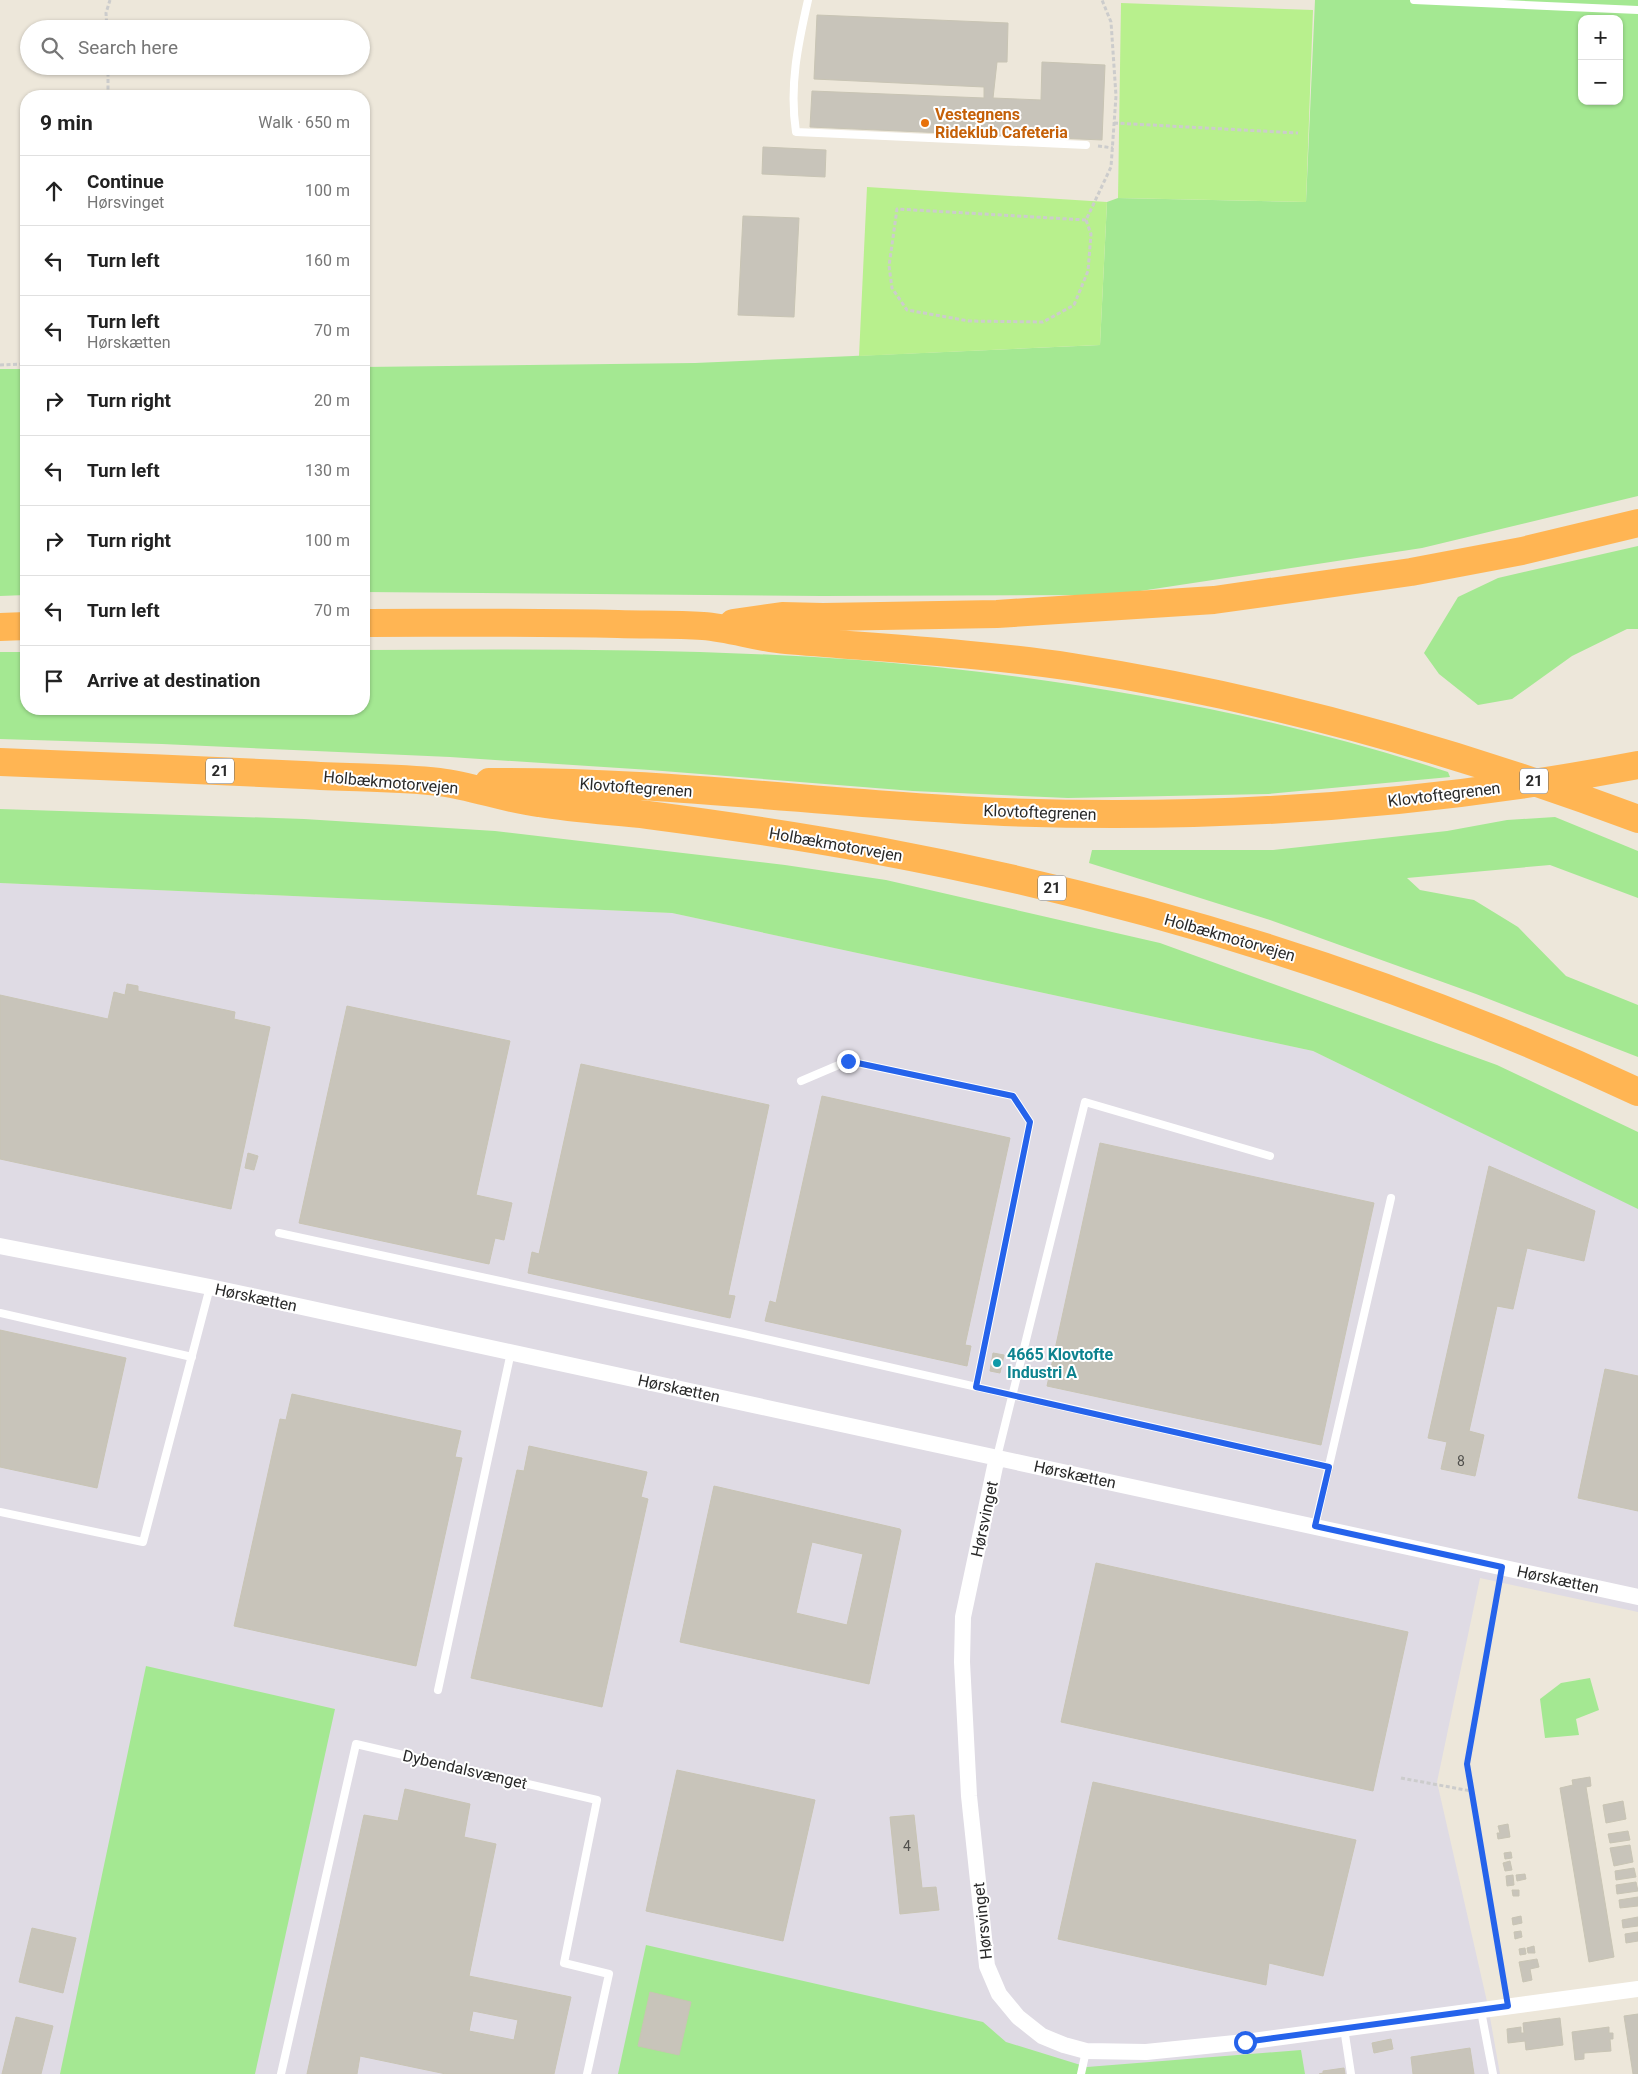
<!DOCTYPE html>
<html lang="en">
<head>
<meta charset="utf-8">
<style>
	:root { --surface:#fff; --page:#f2f2f2; --text:#222; --muted:#767676; --line:#e0e0e0 }
	body { margin:0; font-family:Roboto,sans-serif; background:var(--page); color:var(--text) }
	.controls { position:absolute; right:15px; top:15px; display:grid; overflow:hidden; border-radius:10px; box-shadow:0 1px 4px #0004 }
	.controls button { width:45px; height:45px; display:grid; place-items:center; padding:0; border:0; border-bottom:1px solid var(--line); background:var(--surface); color:var(--text); font:25px sans-serif }
	.stop { position:absolute; width:15px; height:15px; margin:-11px; border:4px solid #2563eb; border-radius:50%; background:#fff }
	.stop.end { background:#2563eb; border-color:#fff; box-shadow:0 1px 5px #0008 }
	.list { margin:0; padding:0; list-style:none }
	h2 { display:flex; justify-content:space-between; align-items:center; height:65px; margin:0; padding:0 20px; font-size:21px }
	h2 small { font-size:16px; font-weight:400; color:var(--muted) }
	.list li { display:grid; grid-template-columns:32px 1fr auto; gap:15px; align-items:center; box-sizing:border-box; height:70px; padding:0 20px; border-top:1px solid var(--line) }
	.list b { display:block; font-size:19px; white-space:nowrap }
	.list p { margin:0; font-size:16px; white-space:nowrap; color:var(--muted) }
	.list em { font-size:16px; font-style:normal; color:var(--muted) }
	.icon { flex:none; width:28px; height:28px; fill:none; stroke:currentColor; stroke-width:2; stroke-linecap:round; stroke-linejoin:round }
	.map { position:relative; flex:none; width:1638px; height:2074px; overflow:hidden }
	.search { position:absolute; background:var(--surface); box-shadow:0 1px 4px #0004; left:20px; top:20px; width:350px; height:55px; display:flex; align-items:center; gap:12px; box-sizing:border-box; padding:0 18px; border-radius:28px; color:var(--muted); font-size:19px }
	.panel { position:absolute; background:var(--surface); box-shadow:0 1px 4px #0004; left:20px; top:90px; width:350px; height:625px; border-radius:20px }
	.map>svg:first-child { display:block }
	.industrial { fill:#dfdbe4 }
	.green { fill:#a4e892; fill-rule:evenodd }
	.pitch { fill:#b8f08d }
	.building { fill:#c8c4ba; stroke:#c8c4b4; fill-rule:evenodd }
	.lines { fill:none; stroke-linecap:round; stroke-linejoin:round }
	.path { stroke:#ccc; stroke-width:3; stroke-dasharray:4 2.5; stroke-linecap:butt }
	.service { stroke:#fff; stroke-width:8 }
	.minor { stroke:#fff; stroke-width:16 }
	.motorway { stroke:#ffb553; stroke-width:28 }
	.route { stroke:#2563eb; stroke-width:6 }
	.food-dot { fill:#e8710a; stroke:#fff; stroke-width:2 }
	.culture-dot { fill:#0f9aa8; stroke:#fff; stroke-width:2 }
	.labels { text-anchor:middle; stroke-width:4; stroke-linejoin:round; paint-order:stroke }
	.number-label { font-size:14px; fill:#51504d }
	.shield { fill:#fff; stroke:#696969; stroke-width:1 }
	.shield-label { font-size:15px; font-weight:bold; fill:#292929 }
	.food-label { font-size:16px; font-weight:bold; fill:#c56008; stroke:#fff; text-anchor:start }
	.street-label { font-size:16px; fill:#292929; stroke:#fff }
	.culture-label { font-size:16px; font-weight:bold; fill:#0d838f; stroke:#fff; text-anchor:start }
</style>
</head>
<body>
<div class="map">
<svg width="1638" height="2074" viewBox="0 0 1638 2074">
	<rect width="100%" height="100%" fill="#ede7da"/>
	<path class="industrial" d="M 0,883 L 672,913 L 1313,1051 L 1638,1208 L 1638,1612 L 1480,1578 L 1437,1782 L 1488,2006 L 1500,2074 L 0,2074 Z"/>
	<path class="green" d="M 1315,0 L 1638,0 L 1638,496 L 1422,548 L 1114,595 L 822,596 L 364,592 L 364,367 L 695,363 L 1100,345 L 1107,202 L 1118,198 L 1306,202 ZM 1582,19 L 1619,19 L 1619,101 L 1582,101 Z
		M 0,369 L 26,369 L 26,595 L 0,596 Z
		M 1638,546 L 1638,629 L 1627,629 L 1572,656 L 1512,699 L 1478,705 L 1439,674 L 1424,653 L 1458,597 L 1498,578 Z
		M 364,650 C 529,649 695,648 859,660 C 1059,676 1258,710 1448,772 L 1450,777 L 1268,794 L 1068,798 L 913,791 L 650,770 L 450,757 L 162,744 L 0,739 L 0,652 L 26,652 L 26,709 L 364,709 Z
		M 0,809 L 304,819 L 495,831 L 785,865 L 886,880 L 1160,943 L 1497,1065 L 1638,1132 L 1638,1209 L 1313,1051 L 672,913 L 0,883 Z
		M 1555,817 L 1638,851 L 1638,898 L 1550,865 L 1407,878 L 1420,890 L 1474,900 L 1518,927 L 1566,976 L 1638,1005 L 1638,1057 L 1476,994 L 1270,920 L 1089,863 L 1092,850 L 1273,850 L 1447,831 L 1507,820 Z
		M 146,1666 L 335,1709 L 255,2074 L 60,2074 Z
		M 1590,1678 L 1599,1710 L 1576,1719 L 1579,1735 L 1545,1738 L 1540,1699 L 1561,1683 Z
		M 646,1945 L 983,2022 L 1006,2042 L 1087,2067 L 1301,2050 L 1305,2074 L 618,2074 Z"/>
	<path class="pitch" d="M 1121,3 L 1313,10 L 1306,202 L 1118,198 Z
		M 867,187 L 1107,202 L 1100,345 L 859,356 Z"/>
	<path class="building" d="M 817,15 L 1008,23 L 1007,62 L 997,62 L 993,98 L 1041,100 L 1042,62 L 1105,65 L 1102,140 L 810,127 L 812,91 L 984,98 L 984,87 L 814,79 Z
		M 763,147 L 826,150 L 825,177 L 762,174 Z
		M 743,216 L 799,218 L 794,317 L 738,315 Z
		M 127,984 L 138,986 L 138,991 L 235,1012 L 234,1019 L 270,1027 L 231,1209 L 0,1159 L 0,995 L 108,1019 L 114,992 L 125,995 Z
		M 347,1006 L 510,1041 L 476,1195 L 512,1203 L 504,1240 L 495,1238 L 489,1264 L 299,1223 Z
		M 581,1064 L 769,1105 L 728,1295 L 735,1296 L 730,1318 L 528,1273 L 532,1252 L 539,1254 Z
		M 822,1096 L 1010,1138 L 965,1345 L 971,1346 L 967,1366 L 765,1321 L 770,1301 L 776,1303 Z
		M 1100,1143 L 1374,1203 L 1321,1445 L 1047,1386 Z
		M 248,1153 L 258,1156 L 254,1170 L 245,1168 Z
		M 1489,1166 L 1595,1211 L 1584,1261 L 1527,1248 L 1513,1309 L 1497,1306 L 1469,1431 L 1484,1435 L 1475,1476 L 1441,1469 L 1447,1442 L 1428,1438 Z
		M 0,1330 L 126,1358 L 97,1488 L 0,1467 Z
		M 993,1353 L 1004,1355 L 1000,1373 L 990,1371 Z
		M 1605,1369 L 1638,1376 L 1638,1511 L 1578,1498 Z
		M 292,1394 L 461,1431 L 455,1457 L 462,1458 L 416,1666 L 234,1626 L 280,1419 L 286,1420 Z
		M 529,1446 L 647,1472 L 641,1497 L 648,1499 L 602,1707 L 471,1678 L 517,1470 L 524,1471 Z
		M 714,1486 L 900,1529 L 901,1531 L 869,1684 L 680,1642 ZM 812,1542 L 863,1554 L 847,1625 L 796,1613 Z
		M 1096,1563 L 1408,1632 L 1373,1791 L 1061,1722 Z
		M 677,1770 L 815,1800 L 783,1941 L 646,1911 Z
		M 1590,1777 L 1591,1786 L 1586,1787 L 1614,1957 L 1589,1962 L 1560,1788 L 1573,1785 L 1572,1780 Z
		M 1093,1782 L 1356,1840 L 1323,1976 L 1269,1963 L 1266,1985 L 1058,1939 Z
		M 405,1789 L 470,1804 L 464,1837 L 496,1844 L 469,1976 L 571,1997 L 554,2074 L 446,2074 L 360,2056 L 357,2074 L 307,2074 L 364,1815 L 398,1821 ZM 473,2011 L 518,2020 L 514,2040 L 469,2031 Z
		M 1623,1801 L 1626,1819 L 1606,1823 L 1603,1805 Z
		M 914,1815 L 922,1888 L 936,1887 L 939,1910 L 900,1914 L 890,1817 Z
		M 1508,1824 L 1510,1837 L 1498,1839 L 1497,1833 L 1500,1833 L 1498,1826 Z
		M 1628,1831 L 1630,1840 L 1610,1843 L 1608,1834 Z
		M 1630,1845 L 1633,1862 L 1614,1866 L 1610,1848 Z
		M 1511,1852 L 1512,1858 L 1505,1859 L 1504,1853 Z
		M 1510,1861 L 1512,1870 L 1505,1871 L 1503,1863 Z
		M 1634,1868 L 1636,1877 L 1616,1880 L 1615,1871 Z
		M 1525,1874 L 1526,1879 L 1517,1881 L 1516,1875 Z
		M 1513,1875 L 1514,1885 L 1507,1886 L 1506,1876 Z
		M 1636,1882 L 1638,1891 L 1617,1894 L 1616,1885 Z
		M 1512,1890 L 1519,1890 L 1519,1896 L 1513,1896 Z
		M 1638,1897 L 1638,1906 L 1620,1908 L 1619,1900 Z
		M 1521,1916 L 1522,1923 L 1513,1925 L 1512,1918 Z
		M 1638,1917 L 1638,1926 L 1623,1928 L 1622,1920 Z
		M 32,1928 L 76,1938 L 63,1993 L 19,1982 Z
		M 1521,1931 L 1522,1937 L 1515,1939 L 1514,1932 Z
		M 1638,1932 L 1638,1941 L 1626,1943 L 1625,1934 Z
		M 1534,1946 L 1535,1953 L 1528,1953 L 1527,1948 Z
		M 1525,1948 L 1526,1954 L 1520,1955 L 1519,1949 Z
		M 1537,1959 L 1539,1967 L 1530,1969 L 1532,1980 L 1523,1982 L 1519,1962 Z
		M 650,1992 L 691,2002 L 679,2055 L 638,2046 Z
		M 1638,2014 L 1638,2074 L 1633,2074 L 1624,2016 Z
		M 16,2017 L 53,2026 L 41,2074 L 2,2074 Z
		M 1560,2018 L 1563,2045 L 1526,2050 L 1525,2041 L 1508,2043 L 1507,2029 L 1521,2027 L 1521,2033 L 1524,2033 L 1523,2023 Z
		M 1609,2027 L 1609,2033 L 1613,2033 L 1613,2039 L 1610,2039 L 1611,2051 L 1584,2053 L 1584,2059 L 1575,2060 L 1572,2032 Z
		M 1391,2039 L 1393,2049 L 1374,2053 L 1372,2043 Z
		M 1470,2048 L 1474,2074 L 1413,2074 L 1411,2057 Z
		M 1344,2068 L 1345,2074 L 1319,2074 L 1323,2073 L 1323,2071 Z"/>
	<g class="lines">
		<path class="path" d="M 107,29 L 106,13 L 110,0
			M 108,66 L 108,96
			M 1114,123 L 1298,133
			M 1098,146 L 1113,148
			M 1086,220 L 897,209 L 889,266 L 892,288 L 907,310 L 969,321 L 1043,322 L 1074,305 L 1088,271 L 1091,234 L 1086,220 L 1111,167 L 1116,96 L 1111,22 L 1102,0
			M 0,365 L 26,364
			M 1499,1582 L 1467,1764 L 1505,1990
			M 1401,1778 L 1471,1791"/>
		<path class="service" d="M 808,0 C 798,44 789,86 796,132 L 1086,145
			M 1414,0 L 1638,10
			M 801,1081 L 848,1061 L 1013,1096 L 1030,1122 L 976,1387
			M 279,1233 L 744,1334 L 1329,1467
			M 0,1313 L 192,1357
			M 997,1457 L 1085,1102 L 1270,1156
			M 0,1512 L 143,1542 L 210,1287
			M 1315,1526 L 1391,1198
			M 438,1690 L 511,1352
			M 1481,2011 L 1493,2074
			M 1344,2028 L 1351,2074
			M 281,2074 L 356,1744 L 597,1800 L 564,1963 L 609,1974 L 587,2074
			M 1081,2074 L 1086,2051"/>
		<path class="minor" d="M 0,1246 L 210,1287 L 1638,1597
			M 997,1457 L 963,1617 L 962,1662 L 969,1796 L 987,1966 L 999,1994 L 1018,2017 L 1042,2036 L 1064,2045 L 1086,2051 L 1146,2052 L 1245,2042 L 1638,1989"/>
		<path class="motorway" d="M 364,623 C 449,623 533,622 618,624 C 646,625 675,624 703,626 C 731,628 758,638 786,640 C 882,648 977,653 1072,667 C 1266,697 1454,750 1638,819
			M 733,623 L 782,616 L 823,617 L 997,614 L 1214,600 L 1411,572 L 1522,551 L 1638,523
			M 0,627 L 26,626
			M 0,762 C 101,766 203,770 304,775 C 349,778 395,777 439,782 C 473,786 505,799 539,803 C 575,809 612,811 648,815 C 724,825 799,836 874,850 C 1137,899 1395,978 1638,1092
			M 489,782 C 661,780 833,805 1004,812 C 1216,820 1430,805 1638,765"/>
	</g>
	<g class="lines">
		<path class="route" d="M 848,1061 L 1013,1096 L 1030,1122 L 976,1387 L 1329,1467 L 1315,1526 L 1502,1567 L 1467,1764 L 1508,2006 L 1245,2042"/>
	</g>
	<circle class="food-dot" cx="925" cy="123" r="5"/>
	<circle class="culture-dot" cx="997" cy="1363" r="5"/>
	<g class="labels">
		<g class="number-label">
			<text x="1461" y="1466">8</text>
			<text x="907" y="1851">4</text>
		</g>
		<g class="shield">
			<rect x="206" y="758.5" width="28" height="25" rx="4"/>
			<rect x="1520" y="768.5" width="28" height="25" rx="4"/>
			<rect x="1038" y="875.5" width="28" height="25" rx="4"/>
		</g>
		<g class="shield-label">
			<text x="220" y="776">21</text>
			<text x="1534" y="786">21</text>
			<text x="1052" y="893">21</text>
		</g>
		<g class="food-label">
			<text x="935" y="120">Vestegnens<tspan x="935" dy="18">Rideklub Cafeteria</tspan></text>
		</g>
		<g class="street-label">
			<text transform="translate(391 782) rotate(5)" y="6">Holbækmotorvejen</text>
			<text transform="translate(636 787) rotate(4)" y="6">Klovtoftegrenen</text>
			<text transform="translate(1444 794) rotate(-7)" y="6">Klovtoftegrenen</text>
			<text transform="translate(1040 812) rotate(2)" y="6">Klovtoftegrenen</text>
			<text transform="translate(836 844) rotate(10)" y="6">Holbækmotorvejen</text>
			<text transform="translate(1230 937) rotate(16)" y="6">Holbækmotorvejen</text>
			<text transform="translate(256 1297) rotate(12)" y="6">Hørskætten</text>
			<text transform="translate(679 1388) rotate(12)" y="6">Hørskætten</text>
			<text transform="translate(1075 1474) rotate(12)" y="6">Hørskætten</text>
			<text transform="translate(984 1519) rotate(-78)" y="6">Hørsvinget</text>
			<text transform="translate(1558 1579) rotate(12)" y="6">Hørskætten</text>
			<text transform="translate(465 1769) rotate(13)" y="6">Dybendalsvænget</text>
			<text transform="translate(982 1921) rotate(-96)" y="6">Hørsvinget</text>
		</g>
		<g class="culture-label">
			<text x="1007" y="1360">4665 Klovtofte<tspan x="1007" dy="18">Industri A</tspan></text>
		</g>
	</g>
</svg>
<div class="controls">
<button>+</button>
<button>−</button>
</div>
<div class="stop" style="left:1245px;top:2042px"></div>
<div class="stop end" style="left:848px;top:1061px"></div>
<div class="search"><svg class="icon" aria-label="search" viewBox="0 0 24 24"><circle cx="10" cy="10" r="6"/><path d="M15 15l6 6"/></svg>Search here</div>
<section class="panel">
<h2>9 min<small>Walk · 650 m</small></h2>
<ul class="list">
<li><svg class="icon" aria-label="ahead" viewBox="0 0 24 24"><path d="M12 20V5M6 11l6-6 6 6"/></svg><div><b>Continue</b><p>Hørsvinget</p></div><em>100 m</em></li>
<li><svg class="icon" aria-label="left" viewBox="0 0 24 24"><path d="M17 20v-9H6M10 6l-5 5 5 5"/></svg><div><b>Turn left</b></div><em>160 m</em></li>
<li><svg class="icon" aria-label="left" viewBox="0 0 24 24"><path d="M17 20v-9H6M10 6l-5 5 5 5"/></svg><div><b>Turn left</b><p>Hørskætten</p></div><em>70 m</em></li>
<li><svg class="icon" aria-label="right" viewBox="0 0 24 24"><path d="M7 20v-9h11M14 6l5 5-5 5"/></svg><div><b>Turn right</b></div><em>20 m</em></li>
<li><svg class="icon" aria-label="left" viewBox="0 0 24 24"><path d="M17 20v-9H6M10 6l-5 5 5 5"/></svg><div><b>Turn left</b></div><em>130 m</em></li>
<li><svg class="icon" aria-label="right" viewBox="0 0 24 24"><path d="M7 20v-9h11M14 6l5 5-5 5"/></svg><div><b>Turn right</b></div><em>100 m</em></li>
<li><svg class="icon" aria-label="left" viewBox="0 0 24 24"><path d="M17 20v-9H6M10 6l-5 5 5 5"/></svg><div><b>Turn left</b></div><em>70 m</em></li>
<li><svg class="icon" aria-label="arrive" viewBox="0 0 24 24"><path d="M6 21V4h12l-3 4 3 4H6"/></svg><div><b>Arrive at destination</b></div></li>
</ul>
</section>
</div>
</body>
</html>
